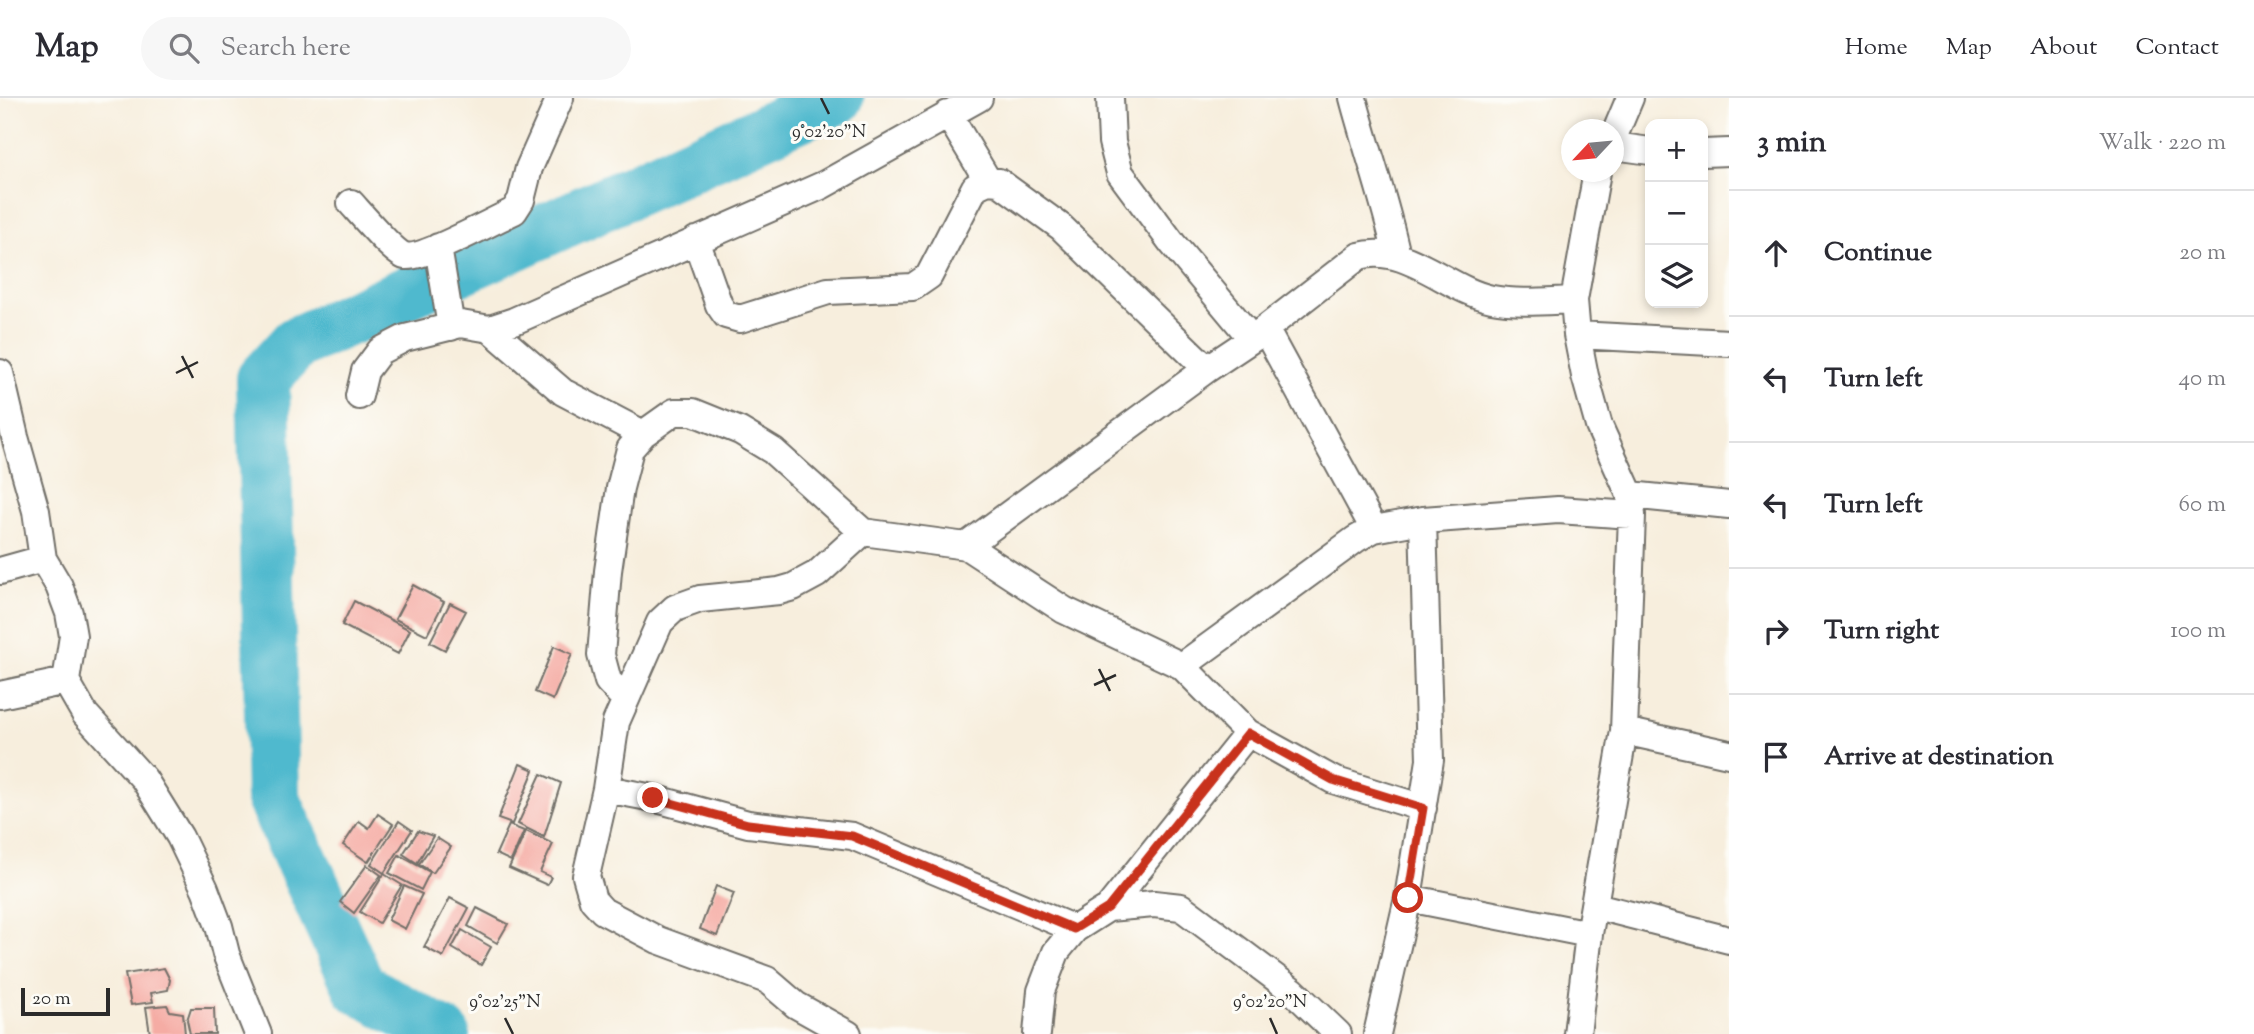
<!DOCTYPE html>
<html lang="en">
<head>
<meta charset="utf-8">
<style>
	:root { --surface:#fff; --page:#f7f7f7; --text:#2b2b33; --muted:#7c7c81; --line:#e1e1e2 }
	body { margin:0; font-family:"Sorts Mill Goudy",serif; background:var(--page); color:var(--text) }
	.controls { position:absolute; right:21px; top:21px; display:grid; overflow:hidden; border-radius:14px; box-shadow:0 4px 10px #0003 }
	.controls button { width:63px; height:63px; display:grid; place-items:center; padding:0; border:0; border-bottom:2px solid var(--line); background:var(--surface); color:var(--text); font:35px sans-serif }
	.compass { position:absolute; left:1561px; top:21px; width:63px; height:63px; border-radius:50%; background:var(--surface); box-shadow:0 4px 10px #0003; rotate:244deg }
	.scale { position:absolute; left:21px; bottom:18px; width:89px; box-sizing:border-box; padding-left:7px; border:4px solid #2b2b2b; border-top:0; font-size:19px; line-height:24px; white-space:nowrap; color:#2b2b2b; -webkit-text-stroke:5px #fdfcf7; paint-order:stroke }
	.stop { position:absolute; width:21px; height:21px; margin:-16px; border:5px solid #c8321e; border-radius:50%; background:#fff }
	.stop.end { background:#c8321e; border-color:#fff; box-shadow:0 2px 7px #0008 }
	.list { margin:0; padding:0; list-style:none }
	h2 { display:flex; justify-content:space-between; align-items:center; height:91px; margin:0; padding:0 28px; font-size:30px }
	h2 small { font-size:23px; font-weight:400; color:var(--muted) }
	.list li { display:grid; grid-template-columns:46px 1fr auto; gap:21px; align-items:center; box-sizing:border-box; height:126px; padding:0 28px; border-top:2px solid var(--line) }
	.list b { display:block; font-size:26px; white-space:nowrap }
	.list em { font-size:23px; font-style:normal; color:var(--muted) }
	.icon { flex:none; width:38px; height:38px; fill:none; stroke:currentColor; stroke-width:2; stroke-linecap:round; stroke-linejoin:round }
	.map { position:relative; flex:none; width:1729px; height:936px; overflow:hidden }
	header { display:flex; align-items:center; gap:42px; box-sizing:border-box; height:98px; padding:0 35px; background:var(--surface); border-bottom:2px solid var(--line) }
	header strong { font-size:33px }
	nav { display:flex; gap:38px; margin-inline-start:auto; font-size:24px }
	.search { width:490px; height:63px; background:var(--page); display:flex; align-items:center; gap:18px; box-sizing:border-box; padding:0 24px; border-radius:38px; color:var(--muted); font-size:26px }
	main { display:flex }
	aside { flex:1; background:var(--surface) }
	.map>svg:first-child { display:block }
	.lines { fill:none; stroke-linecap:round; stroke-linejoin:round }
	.river { stroke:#50b9ce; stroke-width:54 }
	.building { fill:#f5aca4 }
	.street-casing { stroke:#726f69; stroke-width:30 }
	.street { stroke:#fff; stroke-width:26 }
	.route { stroke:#c8321e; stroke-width:9 }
	.ticks { fill:none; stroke:#2b2b2b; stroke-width:2.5 }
	.ticks-label { font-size:18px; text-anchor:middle; fill:#2b2b2b; stroke:#fdfcf7; stroke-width:6; stroke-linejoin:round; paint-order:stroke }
</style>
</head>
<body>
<header>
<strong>Map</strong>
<div class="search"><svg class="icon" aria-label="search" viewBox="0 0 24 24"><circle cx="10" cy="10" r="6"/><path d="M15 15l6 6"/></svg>Search here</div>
<nav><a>Home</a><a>Map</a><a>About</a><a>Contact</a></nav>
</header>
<main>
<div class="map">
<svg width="1729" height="936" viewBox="0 0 1729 936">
	<rect width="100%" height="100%" fill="#fdfcf7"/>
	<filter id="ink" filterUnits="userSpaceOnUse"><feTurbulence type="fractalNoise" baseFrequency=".0143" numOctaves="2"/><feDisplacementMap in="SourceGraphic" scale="14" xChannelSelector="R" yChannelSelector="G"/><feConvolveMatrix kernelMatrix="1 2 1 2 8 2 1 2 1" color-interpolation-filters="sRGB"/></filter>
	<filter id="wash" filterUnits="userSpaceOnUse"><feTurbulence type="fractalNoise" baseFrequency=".00686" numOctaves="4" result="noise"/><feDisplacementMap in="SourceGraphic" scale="28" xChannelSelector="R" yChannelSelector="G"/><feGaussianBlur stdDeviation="1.57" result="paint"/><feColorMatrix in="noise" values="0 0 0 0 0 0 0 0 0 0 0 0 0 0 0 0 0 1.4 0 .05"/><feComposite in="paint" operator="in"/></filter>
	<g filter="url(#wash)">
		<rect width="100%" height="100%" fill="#f7eedd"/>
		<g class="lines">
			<path class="river" d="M 443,936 L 360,890 L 273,700 L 263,281 L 296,245 L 837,0"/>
		</g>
		<g id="blocks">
			<path class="building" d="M 413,487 L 444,504 L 427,537 L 395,521 Z
				M 354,503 L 410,532 L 398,556 L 342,527 Z
				M 450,505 L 466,513 L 445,552 L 430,544 Z
				M 554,548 L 572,556 L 553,602 L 535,594 Z
				M 520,666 L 534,672 L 512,726 L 498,721 Z
				M 541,676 L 561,685 L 544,739 L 518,726 Z
				M 378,716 L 393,726 L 368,764 L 343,747 L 359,723 L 369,730 Z
				M 399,723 L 412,732 L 384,775 L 371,766 Z
				M 509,727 L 524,733 L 511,763 L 496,756 Z
				M 418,733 L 433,738 L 417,765 L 403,756 Z
				M 526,733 L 553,746 L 540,774 L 551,779 L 547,787 L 509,770 Z
				M 437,740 L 451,749 L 433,775 L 419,766 Z
				M 399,757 L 430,774 L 421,792 L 389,775 Z
				M 367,767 L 381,777 L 354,815 L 340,804 Z
				M 384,776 L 402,787 L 379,825 L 360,814 Z
				M 404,788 L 422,796 L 405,831 L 388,822 Z
				M 716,788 L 734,795 L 717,838 L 700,831 Z
				M 450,800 L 469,810 L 443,859 L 424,849 Z
				M 477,810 L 508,826 L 497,845 L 468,828 Z
				M 462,832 L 491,849 L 481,867 L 452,850 Z
				M 164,870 L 170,882 L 168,892 L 151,895 L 153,904 L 131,907 L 125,876 Z
				M 167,907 L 170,913 L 183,915 L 185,936 L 150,936 L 146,909 Z
				M 191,910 L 214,910 L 215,936 L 190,936 L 187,922 Z"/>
		</g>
	</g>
	<g filter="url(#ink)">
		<use href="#blocks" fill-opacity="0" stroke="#726f69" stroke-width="2"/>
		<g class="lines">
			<defs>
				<path id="street" d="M 1110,0 L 1112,44 L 1120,75 L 1172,145 L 1252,241
					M 1353,0 C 1367,53 1386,105 1397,158
					M 948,16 L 988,83
					M 1614,38 L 1630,0
					M 1614,48 L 1650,53
					M 1703,55 L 1729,54
					M 351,105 C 361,116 394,155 405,158 C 421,162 495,122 514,113 L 521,102 L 529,70 L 560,0
					M 696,142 L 719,207 L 726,217 L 740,221 L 828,193 L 913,189 L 929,178 L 975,89 L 988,83 L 999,84 L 1061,129 L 1207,271
					M 438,149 L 451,229
					M 490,231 L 563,294 L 643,336
					M 1265,231 L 1374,431
					M 1577,237 L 1729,245
					M 0,275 L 15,339 L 36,413 L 43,461 L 59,488 L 69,515 L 73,538 L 66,583 L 85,616 L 144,681 L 180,739 L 205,791 L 219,828 L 226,856 L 258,936
					M 359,298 L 365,273 L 380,253 L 405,240 L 461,226 L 490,231 L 514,223 L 823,87 L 979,0
					M 1630,397 L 1729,407
					M 966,448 L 1207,271 L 1252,241 L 1359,158 C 1407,145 1447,192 1492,201 C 1518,206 1547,203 1574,202
					M 0,473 L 43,461
					M 1182,568 L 1356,441 L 1374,431 L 1423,422 L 1558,412 L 1632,417
					M 0,597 L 66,583
					M 625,601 L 608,583 L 601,557 L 608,473 L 620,390 L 630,351 L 643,336 L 674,314 L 693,314 L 740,333 L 773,353 L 863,434
					M 1624,633 L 1729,656
					M 606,691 L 653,700 L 748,726 L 852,738 L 1075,831
					M 1408,800 L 1589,836
					M 1596,808 L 1729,842
					M 1108,810 L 1248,635
					M 848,936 L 796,907 L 767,882 L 658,842 L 603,813 L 593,802 L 586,778 L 606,691 L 616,624 L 660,524 L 675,510 L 700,501 L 779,493 L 793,489 L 817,476 L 863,434 L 966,448 L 1064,512 L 1182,568 L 1248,635 L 1333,682 L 1423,710
					M 1037,936 L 1041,893 L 1056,854 L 1075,831 L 1108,810 L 1154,806 L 1181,809 L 1293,893 L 1338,936
					M 1377,936 L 1408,800 L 1430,662 L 1423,422
					M 1577,936 L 1589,836 L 1624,633 L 1632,417 L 1630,397 L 1599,328 L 1585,278 L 1577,237 L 1574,202 L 1597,74"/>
			</defs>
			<use href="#street" class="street-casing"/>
			<use href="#street" class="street"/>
		</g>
	</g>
	<g class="lines" filter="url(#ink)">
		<path class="route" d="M 653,700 L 748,726 L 852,738 L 1074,831 L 1108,810 L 1248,635 L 1333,682 L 1423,710 L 1408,800"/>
	</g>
	<path class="ticks" d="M 821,0 L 829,16M 182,258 L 193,280M 176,275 L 198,264M 1099,571 L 1110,593M 1094,587 L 1116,577M 505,920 L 513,936M 1270,920 L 1277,936"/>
	<g class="ticks-label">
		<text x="829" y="39">9°02'20"N</text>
		<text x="505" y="909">9°02'25"N</text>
		<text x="1270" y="909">9°02'20"N</text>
	</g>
</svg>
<div class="controls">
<button>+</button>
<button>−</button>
<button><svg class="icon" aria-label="layers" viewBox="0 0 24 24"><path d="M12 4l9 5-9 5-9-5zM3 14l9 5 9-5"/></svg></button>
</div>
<svg class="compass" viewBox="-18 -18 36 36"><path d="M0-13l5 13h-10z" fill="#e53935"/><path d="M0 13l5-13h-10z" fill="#7c7c81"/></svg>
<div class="scale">20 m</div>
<div class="stop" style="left:1408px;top:800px"></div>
<div class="stop end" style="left:653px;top:700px"></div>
</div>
<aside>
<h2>3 min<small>Walk · 220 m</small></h2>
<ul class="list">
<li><svg class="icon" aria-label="ahead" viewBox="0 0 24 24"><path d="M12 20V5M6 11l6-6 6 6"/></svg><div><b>Continue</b></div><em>20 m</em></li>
<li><svg class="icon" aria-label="left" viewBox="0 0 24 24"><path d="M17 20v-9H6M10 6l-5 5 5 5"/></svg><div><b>Turn left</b></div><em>40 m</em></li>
<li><svg class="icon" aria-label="left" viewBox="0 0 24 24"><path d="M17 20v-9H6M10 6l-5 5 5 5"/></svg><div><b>Turn left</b></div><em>60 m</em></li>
<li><svg class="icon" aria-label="right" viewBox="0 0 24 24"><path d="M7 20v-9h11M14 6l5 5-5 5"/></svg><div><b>Turn right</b></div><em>100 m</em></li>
<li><svg class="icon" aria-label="arrive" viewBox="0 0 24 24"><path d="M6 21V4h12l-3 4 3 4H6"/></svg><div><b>Arrive at destination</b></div></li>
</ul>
</aside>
</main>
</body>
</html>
